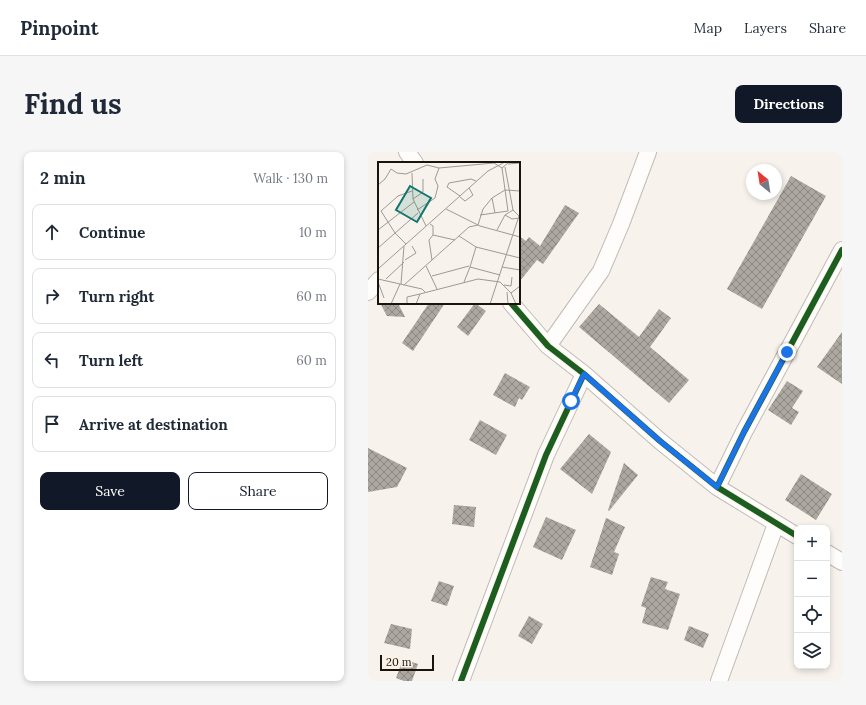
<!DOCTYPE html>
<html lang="en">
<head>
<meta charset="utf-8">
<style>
	:root { --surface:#fff; --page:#f6f6f7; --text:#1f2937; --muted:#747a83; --line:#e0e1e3; --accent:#111827 }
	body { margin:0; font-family:Lora,serif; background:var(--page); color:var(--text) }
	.controls { position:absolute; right:12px; bottom:12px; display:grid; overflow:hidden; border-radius:8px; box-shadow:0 2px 6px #0003 }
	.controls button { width:36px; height:36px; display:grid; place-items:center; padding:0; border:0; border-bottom:1px solid var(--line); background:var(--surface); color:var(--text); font:20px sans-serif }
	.compass { position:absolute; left:378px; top:12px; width:36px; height:36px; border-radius:50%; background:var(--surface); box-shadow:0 2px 6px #0003; rotate:330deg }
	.scale { position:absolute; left:12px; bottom:10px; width:54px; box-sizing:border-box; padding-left:4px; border:2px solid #1c140b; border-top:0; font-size:11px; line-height:14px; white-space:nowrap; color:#1c140b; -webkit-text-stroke:3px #fcf3e8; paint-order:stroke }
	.stop { position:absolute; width:12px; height:12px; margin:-9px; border:3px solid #1a73e8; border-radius:50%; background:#fff }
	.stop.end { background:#1a73e8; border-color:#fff; box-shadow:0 1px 4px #0008 }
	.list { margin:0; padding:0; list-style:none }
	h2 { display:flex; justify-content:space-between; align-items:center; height:52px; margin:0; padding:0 16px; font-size:17px }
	h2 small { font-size:13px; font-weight:400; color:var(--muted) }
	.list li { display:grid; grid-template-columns:26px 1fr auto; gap:12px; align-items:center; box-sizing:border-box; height:56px; margin:0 8px 8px; padding:0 8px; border:1px solid var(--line); border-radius:8px }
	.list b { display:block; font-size:15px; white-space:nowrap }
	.list em { font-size:13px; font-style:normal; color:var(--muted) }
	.actions { display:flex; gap:8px; padding:12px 16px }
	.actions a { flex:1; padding:9px 0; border:1px solid var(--accent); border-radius:8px; text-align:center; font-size:14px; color:var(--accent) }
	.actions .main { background:var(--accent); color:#fff }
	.icon { flex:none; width:22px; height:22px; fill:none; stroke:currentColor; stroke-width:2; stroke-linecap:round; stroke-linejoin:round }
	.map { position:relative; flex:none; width:474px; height:529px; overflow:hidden; border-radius:8px }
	header { display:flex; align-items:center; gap:24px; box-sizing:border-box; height:56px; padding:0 20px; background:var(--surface); border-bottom:1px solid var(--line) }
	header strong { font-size:19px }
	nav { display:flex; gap:22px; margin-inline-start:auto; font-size:14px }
	.intro { display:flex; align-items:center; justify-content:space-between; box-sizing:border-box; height:96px; padding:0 24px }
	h1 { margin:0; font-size:28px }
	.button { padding:10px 18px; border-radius:8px; background:var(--accent); color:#fff; font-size:14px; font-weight:700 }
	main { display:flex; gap:24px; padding:0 24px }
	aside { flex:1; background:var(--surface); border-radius:8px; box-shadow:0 2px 6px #0003 }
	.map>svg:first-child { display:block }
	.building { fill:url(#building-cross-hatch) }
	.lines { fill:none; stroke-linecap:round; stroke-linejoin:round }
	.street-casing { stroke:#c1bbb4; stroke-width:18 }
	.street { stroke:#fefdfc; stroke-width:16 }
	.cycleway-casing { stroke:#fcf3e8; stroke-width:8 }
	.cycleway { stroke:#1b5e20; stroke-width:6 }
	.route { stroke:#1a73e8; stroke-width:5 }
	.inset-road { fill:none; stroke:#9f9992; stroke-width:1 }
	.view { fill:#0f766e; fill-opacity:0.15; stroke:#0f766e; stroke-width:2 }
	.inset-edge { fill:none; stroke:#1c140b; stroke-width:2 }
</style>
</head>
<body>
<header>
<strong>Pinpoint</strong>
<nav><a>Map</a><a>Layers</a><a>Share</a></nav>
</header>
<div class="intro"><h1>Find us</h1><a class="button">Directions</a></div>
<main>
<aside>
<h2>2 min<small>Walk · 130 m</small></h2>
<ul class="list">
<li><svg class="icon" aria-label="ahead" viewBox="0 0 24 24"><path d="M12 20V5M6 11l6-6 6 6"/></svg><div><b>Continue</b></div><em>10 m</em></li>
<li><svg class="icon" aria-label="right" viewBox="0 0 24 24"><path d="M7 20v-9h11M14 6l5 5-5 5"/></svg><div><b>Turn right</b></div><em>60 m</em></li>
<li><svg class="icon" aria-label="left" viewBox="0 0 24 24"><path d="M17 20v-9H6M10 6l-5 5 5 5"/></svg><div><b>Turn left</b></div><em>60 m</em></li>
<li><svg class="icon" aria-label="arrive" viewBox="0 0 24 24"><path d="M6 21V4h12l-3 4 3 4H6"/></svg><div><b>Arrive at destination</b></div></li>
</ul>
<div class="actions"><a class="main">Save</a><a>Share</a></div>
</aside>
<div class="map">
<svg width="474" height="529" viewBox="0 0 474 529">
	<defs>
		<pattern id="building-cross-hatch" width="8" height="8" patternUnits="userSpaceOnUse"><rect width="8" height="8" fill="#aca8a0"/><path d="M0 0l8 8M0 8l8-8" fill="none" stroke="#8b8881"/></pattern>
	</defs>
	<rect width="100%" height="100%" fill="#f7f2ec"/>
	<path class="building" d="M 423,24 L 458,44 L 394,157 L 359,137 Z
		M 197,53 L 211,61 L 175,112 L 169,108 L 151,130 L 151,84 L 158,89 L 161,85 L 172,94 Z
		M 12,151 L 30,151 L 37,165 L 19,164 Z
		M 61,151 L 77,151 L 45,199 L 34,191 Z
		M 107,151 L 118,159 L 100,184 L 89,175 Z
		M 231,152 L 271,185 L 291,157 L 303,166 L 282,195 L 321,228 L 301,251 L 211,175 Z
		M 474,180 L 474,232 L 449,215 Z
		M 137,221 L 162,235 L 154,248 L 151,246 L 147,255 L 125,243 Z
		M 419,229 L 435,239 L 424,256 L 431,260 L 423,273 L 400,258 Z
		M 112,268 L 139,283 L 128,303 L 101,288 Z
		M 221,282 L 243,300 L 224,342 L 192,317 Z
		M 0,296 L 39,316 L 29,335 L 0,340 Z
		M 256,311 L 270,323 L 241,359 L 240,358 Z
		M 433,322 L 464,342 L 448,368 L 417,348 Z
		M 86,353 L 108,355 L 106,375 L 84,372 Z
		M 178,365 L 208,378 L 194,408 L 165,395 Z
		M 238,366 L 257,375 L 246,400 L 251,402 L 244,423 L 222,415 Z
		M 283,425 L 300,430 L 297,437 L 312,442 L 300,478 L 274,471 L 278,456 L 273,454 Z
		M 71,429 L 86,434 L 79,454 L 63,449 Z
		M 161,464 L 175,472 L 164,492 L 150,484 Z
		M 23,472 L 44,477 L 42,497 L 16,491 Z
		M 321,474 L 341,482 L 335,496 L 316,488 Z
		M 35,507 L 50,512 L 44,529 L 36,529 L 28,526 Z"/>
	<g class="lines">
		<defs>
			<path id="street" d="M 39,0 L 47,11
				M 0,140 L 11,128
				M 143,151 L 180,194 L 216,222 L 292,289 L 349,335 L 429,384
				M 180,194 L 233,119 L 253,72 L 280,0
				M 349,335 L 376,280 L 474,98
				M 459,401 L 474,410
				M 93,529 L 178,303 L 216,222
				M 351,529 L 408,372"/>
		</defs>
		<use href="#street" class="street-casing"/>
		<use href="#street" class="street"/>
		<defs>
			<path id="cycleway" d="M 143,151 L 180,194 L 216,222 L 292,289 L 349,335 L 429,384
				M 349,335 L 376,280 L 474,98
				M 93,529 L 178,303 L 216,222"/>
		</defs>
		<use href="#cycleway" class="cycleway-casing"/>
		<use href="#cycleway" class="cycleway"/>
	</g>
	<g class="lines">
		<path class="route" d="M 203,249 L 216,222 L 292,289 L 349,335 L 376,280 L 419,200"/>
	</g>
	<g transform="translate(10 10)">
		<rect width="142" height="142" fill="#f7f2ec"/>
		<path class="inset-road" d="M 130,2 L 142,1M 127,5 L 135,48 L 141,54M 34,11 L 35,37 L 48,64M 0,23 L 7,17 L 13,7 L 19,11 L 28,12 L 49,3 L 61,6 L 116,1 L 124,6 L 131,0M 82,34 L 69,25 L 71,21 L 93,17 L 98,19M 82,35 L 87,39 L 95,33 L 91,26M 114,36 L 117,51M 35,37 L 45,30 L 45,17M 68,47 L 102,64 L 142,75M 39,48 L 57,36 L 60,24 L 57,17 L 61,6M 135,48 L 127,53 L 134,57 L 142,56M 102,53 L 130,49 L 124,6M 52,62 L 55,64 L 55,73 L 77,78M 0,68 L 36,40M 119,68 L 127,53M 81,74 L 98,85 L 142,96M 28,82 L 17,71 L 3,49 L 20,34 L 34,29M 98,85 L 92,105 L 122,113M 0,86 L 40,51M 27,98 L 38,91 L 34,84M 54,98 L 51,78 L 55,73M 48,104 L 59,127M 124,105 L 142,108M 0,107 L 110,9 L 127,0M 54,114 L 91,104M 0,117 L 44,127 L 47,130M 8,117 L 26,100M 0,120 L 6,136M 86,120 L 92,105M 23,122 L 26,84M 26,123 L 91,65 L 100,63 L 105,47 L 114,36 L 127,28 L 142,29M 126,123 L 133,124 L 134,115M 129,130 L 130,142M 133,131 L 138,142M 13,142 L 22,122M 29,142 L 29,135 L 42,132M 38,142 L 42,132 L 100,117 L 122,120 L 133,131 L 142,124M 112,142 L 142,51"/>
		<path class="view" d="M 32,24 L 53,36 L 39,60 L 18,48 Z"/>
		<rect width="142" height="142" class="inset-edge"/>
	</g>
</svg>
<div class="controls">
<button>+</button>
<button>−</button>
<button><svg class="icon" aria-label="locate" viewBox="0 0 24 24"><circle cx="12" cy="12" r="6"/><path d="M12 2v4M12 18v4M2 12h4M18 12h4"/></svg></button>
<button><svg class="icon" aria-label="layers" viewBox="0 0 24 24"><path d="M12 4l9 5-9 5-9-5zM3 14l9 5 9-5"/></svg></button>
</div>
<svg class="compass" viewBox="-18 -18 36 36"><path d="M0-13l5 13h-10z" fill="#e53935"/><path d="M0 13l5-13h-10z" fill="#747a83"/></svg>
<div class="scale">20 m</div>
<div class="stop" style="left:203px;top:249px"></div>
<div class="stop end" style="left:419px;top:200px"></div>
</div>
</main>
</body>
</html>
